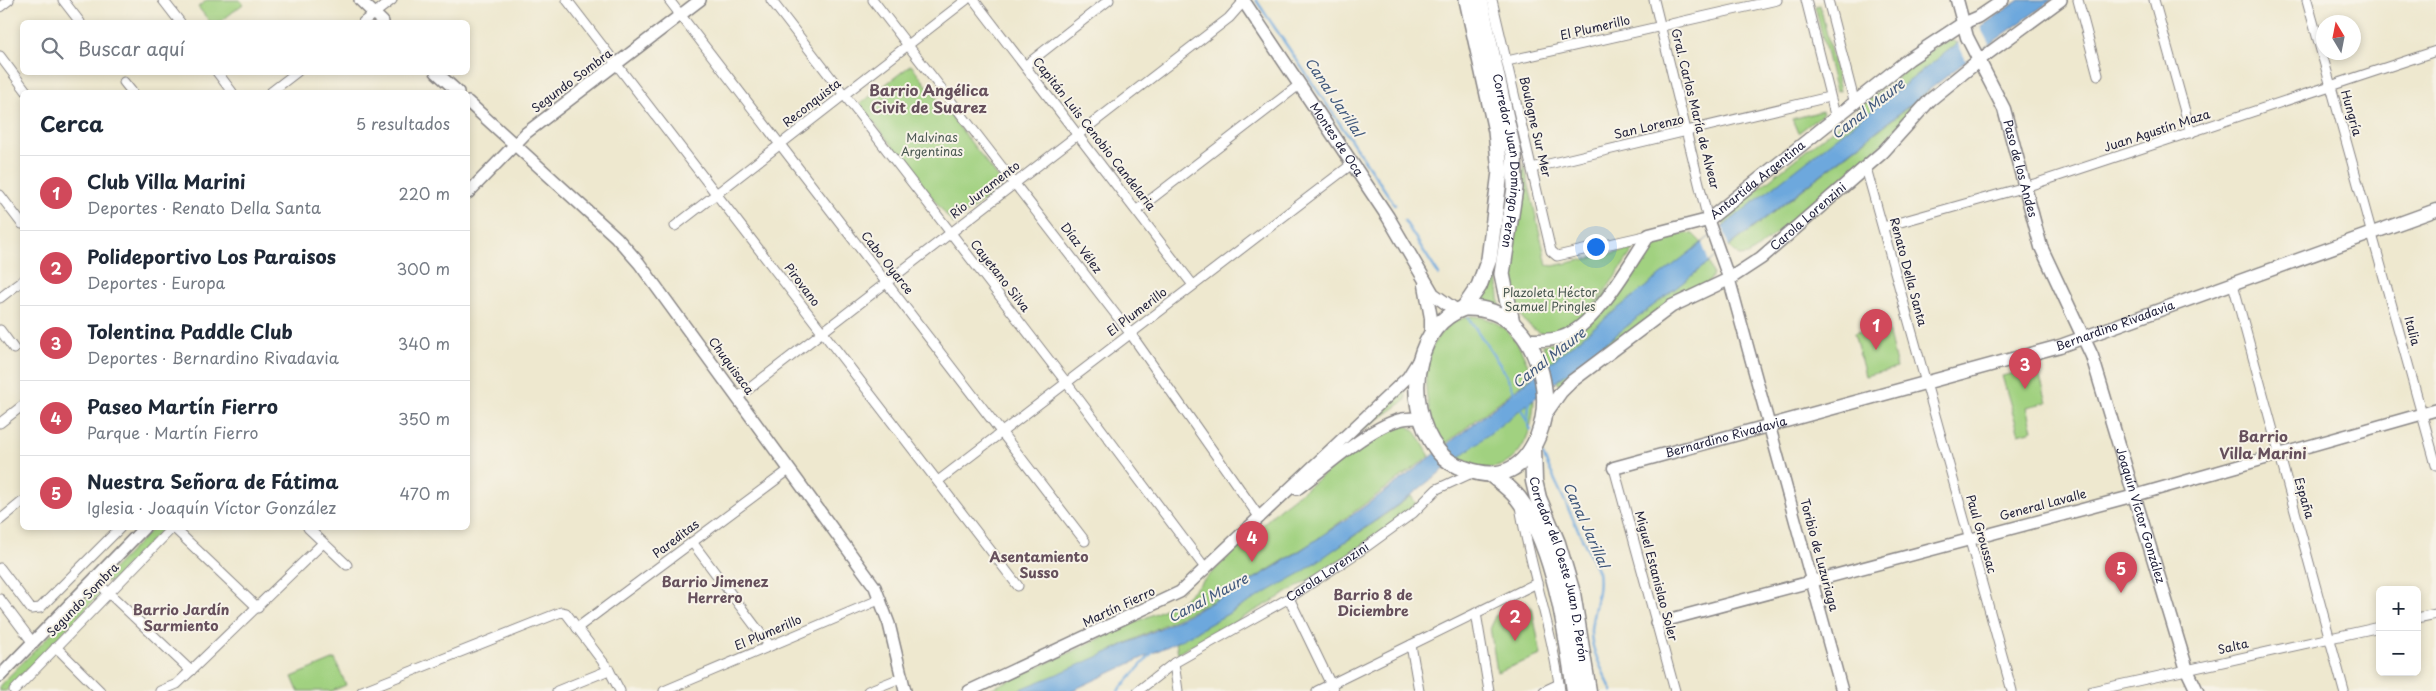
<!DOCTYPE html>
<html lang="es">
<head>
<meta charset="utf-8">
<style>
	:root { --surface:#fff; --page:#f6f6f7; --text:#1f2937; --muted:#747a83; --line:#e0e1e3; --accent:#d1495b }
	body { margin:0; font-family:"Playpen Sans",sans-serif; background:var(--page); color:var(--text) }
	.controls { position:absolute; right:15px; bottom:15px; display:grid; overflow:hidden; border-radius:8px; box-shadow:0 2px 8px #0003 }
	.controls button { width:45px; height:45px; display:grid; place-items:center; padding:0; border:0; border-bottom:1px solid var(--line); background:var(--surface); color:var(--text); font:25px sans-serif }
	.compass { position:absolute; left:2316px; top:15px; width:45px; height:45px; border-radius:50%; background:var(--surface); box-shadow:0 2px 8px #0003; rotate:350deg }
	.you { position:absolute; left:1595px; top:246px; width:18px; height:18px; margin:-12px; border:4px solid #fff; border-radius:50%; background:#1a73e8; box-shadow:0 0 0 8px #1a73e833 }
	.badge { display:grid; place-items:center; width:32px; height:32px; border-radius:50%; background:var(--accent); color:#fff; font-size:16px; font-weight:700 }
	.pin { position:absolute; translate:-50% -41px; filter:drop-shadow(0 1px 2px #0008) }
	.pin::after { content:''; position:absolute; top:26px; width:18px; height:15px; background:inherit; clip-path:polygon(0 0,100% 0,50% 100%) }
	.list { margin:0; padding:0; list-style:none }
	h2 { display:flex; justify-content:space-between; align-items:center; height:65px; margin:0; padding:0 20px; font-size:21px }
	h2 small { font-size:16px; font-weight:400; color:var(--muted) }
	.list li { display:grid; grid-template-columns:32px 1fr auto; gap:15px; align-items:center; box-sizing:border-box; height:75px; padding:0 20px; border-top:1px solid var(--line) }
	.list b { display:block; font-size:19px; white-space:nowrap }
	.list p { margin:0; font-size:16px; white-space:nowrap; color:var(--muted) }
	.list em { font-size:16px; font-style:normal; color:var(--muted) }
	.icon { flex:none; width:28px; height:28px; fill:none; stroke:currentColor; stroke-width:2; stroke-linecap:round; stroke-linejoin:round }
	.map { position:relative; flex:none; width:2436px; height:691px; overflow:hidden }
	.search { position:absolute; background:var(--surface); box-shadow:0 2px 8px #0003; left:20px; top:20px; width:450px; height:55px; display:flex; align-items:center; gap:12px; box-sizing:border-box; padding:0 18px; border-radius:8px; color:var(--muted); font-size:19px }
	.panel { position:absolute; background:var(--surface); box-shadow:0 2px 8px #0003; left:20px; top:90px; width:450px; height:440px; border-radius:8px }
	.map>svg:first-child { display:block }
	.green { fill:#a1d180; stroke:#627a5e }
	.water { fill:#6da8dd; stroke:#48658c }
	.pier { fill:#eee8cf }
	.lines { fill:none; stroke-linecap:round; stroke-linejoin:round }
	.stream { stroke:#6da8dd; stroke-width:2.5 }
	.minor-casing { stroke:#888585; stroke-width:11 }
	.tertiary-casing { stroke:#888585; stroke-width:14 }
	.secondary-casing { stroke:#888585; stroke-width:15 }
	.trunk-casing { stroke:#888585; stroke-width:18 }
	.motorway-casing { stroke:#888585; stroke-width:19 }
	.minor { stroke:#fff; stroke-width:9 }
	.tertiary { stroke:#fff; stroke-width:11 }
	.secondary { stroke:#fff; stroke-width:12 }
	.trunk { stroke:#fff; stroke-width:15 }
	.motorway { stroke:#fff; stroke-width:16 }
	.labels { text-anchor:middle; stroke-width:4; stroke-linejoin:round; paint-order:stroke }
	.street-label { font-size:12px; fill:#22223b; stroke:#f7f3e8 }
	.park-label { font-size:12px; fill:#485750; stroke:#f7f3e8 }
	.water-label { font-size:14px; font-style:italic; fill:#40587c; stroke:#f7f3e8 }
	.neighbourhood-label { font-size:14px; font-weight:bold; fill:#66505c; stroke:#f7f3e8 }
	.quarter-label { font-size:15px; font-weight:bold; fill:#66505c; stroke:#f7f3e8 }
</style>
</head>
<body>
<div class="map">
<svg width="2436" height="691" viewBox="0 0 2436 691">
	<rect width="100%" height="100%" fill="#f7f3e8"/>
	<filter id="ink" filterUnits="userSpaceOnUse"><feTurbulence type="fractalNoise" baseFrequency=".02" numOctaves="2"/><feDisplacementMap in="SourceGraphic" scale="10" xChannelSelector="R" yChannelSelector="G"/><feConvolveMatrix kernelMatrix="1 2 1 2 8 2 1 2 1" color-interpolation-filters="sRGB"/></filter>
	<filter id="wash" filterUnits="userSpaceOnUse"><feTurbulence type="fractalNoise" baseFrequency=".0096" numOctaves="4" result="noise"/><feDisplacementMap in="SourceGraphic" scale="20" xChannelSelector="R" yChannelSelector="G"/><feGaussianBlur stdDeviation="1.12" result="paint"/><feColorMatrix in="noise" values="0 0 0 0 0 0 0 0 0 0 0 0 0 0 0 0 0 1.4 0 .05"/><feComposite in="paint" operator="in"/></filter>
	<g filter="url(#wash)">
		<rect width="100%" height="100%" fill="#eee8cf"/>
		<path class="green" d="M 207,0 L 240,0 L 243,4 L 220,22 L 210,22 L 198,7 Z
			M 1820,5 L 1840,91 L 1836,92 L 1815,6 Z
			M 1951,40 L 1958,43 L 1723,227 L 1724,221 L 1729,212 L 1938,45 Z
			M 911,65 L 1004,185 L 953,224 L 860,104 Z
			M 1930,90 L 1881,145 L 1757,249 L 1748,255 L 1739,256 L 1729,247 Z
			M 1822,111 L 1823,114 L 1798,133 L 1792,119 Z
			M 1524,164 L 1547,265 L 1553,266 L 1634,249 C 1617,272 1568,360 1531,327 C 1516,315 1510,296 1508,277 C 1506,266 1511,253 1512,243 C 1516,217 1520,190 1524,164 Z
			M 1686,233 L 1693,234 L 1702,243 L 1548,364 L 1543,345 L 1562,342 L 1651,242 Z
			M 1497,243 L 1501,243 L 1497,276 L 1500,307 L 1474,299 Z
			M 1709,262 L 1713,274 L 1710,281 L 1560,385 L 1558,384 L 1557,381 Z
			M 1471,316 C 1504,316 1525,348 1531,377 L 1444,445 C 1419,407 1413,328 1471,316 Z
			M 1887,325 L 1897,368 L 1865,376 L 1854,333 Z
			M 2037,367 L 2047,402 L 2027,407 L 2033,430 L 2019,434 L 2002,376 Z
			M 1405,388 L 1406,400 L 1361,431 L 1358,429 Z
			M 1534,398 C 1534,428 1522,470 1484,468 C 1476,467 1466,461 1458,458 Z
			M 1402,425 C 1418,426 1422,445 1430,456 L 1313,542 L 1239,588 L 1082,665 L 1016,691 L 986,691 L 1182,601 L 1279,509 L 1372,438 Z
			M 1411,496 L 1416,503 C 1350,563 1256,610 1178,653 L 1176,642 C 1259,599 1336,551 1411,496 Z
			M 153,528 L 163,528 L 112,581 L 105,582 L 106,576 Z
			M 96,589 L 99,592 L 98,596 L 6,691 L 0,691 L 0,685 Z
			M 1522,603 L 1532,608 L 1541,655 L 1497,672 L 1490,627 L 1495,616 Z
			M 335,659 L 346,685 L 332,691 L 298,691 L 292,677 Z"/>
		<path class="water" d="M 2019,0 L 2052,0 L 1966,61 L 1406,499 L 1301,573 L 1183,639 L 1071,691 L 1016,691 C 1105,655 1194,616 1276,566 C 1394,492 1503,400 1612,313 C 1727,223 1842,133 1958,43 Z"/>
		<path class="pier" d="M 1980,27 L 1989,44 L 1966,61 L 1958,43 Z
			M 1723,227 L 1729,247 L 1709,262 L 1702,243 Z"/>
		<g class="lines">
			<path class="stream" d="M 1256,0 L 1395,205
				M 1404,220 L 1439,275
				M 1468,317 L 1504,371 L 1514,392
				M 1520,406 L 1531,430
				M 1528,421 L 1529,399
				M 1543,455 L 1598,572 C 1601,591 1593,610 1591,629 C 1590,651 1604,672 1612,691
				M 1118,691 L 1152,653"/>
		</g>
	</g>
	<g filter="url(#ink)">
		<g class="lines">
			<defs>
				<g id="minor">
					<path d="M 63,0 L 80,22"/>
					<path d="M 163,0 L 180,22"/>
					<path d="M 567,0 L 1018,586"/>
					<path d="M 669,0 L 1085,541"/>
					<path d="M 771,0 L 1066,382 L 1206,569"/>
					<path d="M 873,0 L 1130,333 L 1260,518"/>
					<path d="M 974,0 L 1193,285"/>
					<path d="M 1492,0 L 1551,251 L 1557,256 L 1649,235"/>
					<path d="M 1654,0 L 1708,220"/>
					<path d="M 1806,0 L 1836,119"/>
					<path d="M 1828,0 L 1855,104"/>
					<path d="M 2078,0 L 2098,75"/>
					<path d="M 2154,0 L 2191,133"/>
					<path d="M 2307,0 L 2436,465"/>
					<path d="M 0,7 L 9,0"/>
					<path d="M 363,22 L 392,0"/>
					<path d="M 0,56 L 27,92"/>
					<path d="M 1507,61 L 1777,0"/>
					<path d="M 1026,65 L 1109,0"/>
					<path d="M 217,72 L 232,92"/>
					<path d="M 124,82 L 132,92"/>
					<path d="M 271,92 L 297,72"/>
					<path d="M 1532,168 L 1829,97"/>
					<path d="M 1866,168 L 2012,691"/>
					<path d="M 0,195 L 22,224"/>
					<path d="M 1137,210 L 1299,85"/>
					<path d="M 675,226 L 966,0"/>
					<path d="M 1883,227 L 2025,187 L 2436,51"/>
					<path d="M 2233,284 L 2344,691"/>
					<path d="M 0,298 L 22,281"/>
					<path d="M 0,330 L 14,349"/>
					<path d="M 737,398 L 1229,18 L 1244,1"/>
					<path d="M 0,423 L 22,406"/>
					<path d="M 1614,468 L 1675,691"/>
					<path d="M 938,481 L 1352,164"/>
					<path d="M 1520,506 C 1530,568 1552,628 1560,691"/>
					<path d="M 0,520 L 22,502"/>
					<path d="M 174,528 L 258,608"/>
					<path d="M 308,528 L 347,565"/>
					<path d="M 692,542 L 770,646"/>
					<path d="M 0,568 L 31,609 L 40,608 L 120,528"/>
					<path d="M 94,579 L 191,671"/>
					<path d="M 1289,598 L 1334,691"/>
					<path d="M 0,599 L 33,643"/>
					<path d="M 1476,613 L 1489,691"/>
					<path d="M 2417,618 L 2436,614"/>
					<path d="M 577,628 L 789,470"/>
					<path d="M 1411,645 L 1419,691"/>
					<path d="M 56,647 L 100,691"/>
					<path d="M 1174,663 L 1178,691"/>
					<path d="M 14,691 L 172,528"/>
					<path d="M 160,691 L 177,684 L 323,543"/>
					<path d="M 362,691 L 561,612 L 566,613 L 609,670 L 620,691"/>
					<path d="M 557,691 L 609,670"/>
					<path d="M 664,691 L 881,599"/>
					<path d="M 868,691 L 903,677"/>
					<path id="s1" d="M 1138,691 L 1174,663 L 1289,598 L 1363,549 L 1413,513 L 1437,489 L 1474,472"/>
					<path d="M 1317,691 L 1537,583"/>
					<path d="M 1544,691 L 1559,684"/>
					<path d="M 2092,691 L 2380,627"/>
				</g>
				<path id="tertiary" d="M 360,0 L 383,22
					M 1962,24 L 1978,17 L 2003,0
					M 1978,61 L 2061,0
					M 436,72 L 458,92
					M 468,102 L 616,237 L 639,263 L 875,587 L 889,624 L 905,691
					M 468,193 L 526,133 L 700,0
					M 1708,220 L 1729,279 L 1842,691
					M 1297,489 C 1324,469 1371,425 1403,419 C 1409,418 1416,418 1422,418
					M 1656,623 L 2133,496 L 2436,410
					M 0,676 L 144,528
					M 969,691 L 1180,592 L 1408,377 L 1418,361"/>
				<g id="secondary">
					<path id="s2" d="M 1243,0 L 1388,217 L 1433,294 L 1457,311"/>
					<path id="s3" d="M 1957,0 L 1967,37 L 2004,109 L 2041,247 L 2092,356 L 2187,670 L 2197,691"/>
					<path d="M 1425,285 L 1431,318 L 1431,333"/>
					<path id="s4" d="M 1527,340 C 1539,340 1551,341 1562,337 C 1596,326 1629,264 1649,235 L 1708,220 L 1909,59 L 1962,24"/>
					<path id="s5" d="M 1544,416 L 1561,392 L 1572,381 L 1672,306 L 1729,279 L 1761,258 L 1883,152 L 1930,100 L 1978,61"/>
					<path id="s6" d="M 1614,468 L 2060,346 L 2436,210"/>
				</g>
				<g id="trunk">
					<path id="s7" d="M 1480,0 L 1514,154 L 1515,188 L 1502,274 L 1512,323"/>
					<path d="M 1464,308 C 1506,306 1530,334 1541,373 C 1546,393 1546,416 1538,436 C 1524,469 1501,482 1466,469 C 1455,466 1445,460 1438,451 C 1419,427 1412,390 1420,361 C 1427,336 1439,317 1464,308 Z"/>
					<path d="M 1464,308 L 1479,286 L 1489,259 L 1500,172 L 1496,131 L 1467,0"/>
				</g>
				<g id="motorway">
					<path id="s8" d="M 1533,448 L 1534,481 L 1538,498 L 1557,543 L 1572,593 L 1588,691"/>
					<path d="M 1492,475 C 1501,482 1510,488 1518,498 C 1555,544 1567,633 1575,691"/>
				</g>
			</defs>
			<use href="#minor" class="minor-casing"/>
			<use href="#tertiary" class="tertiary-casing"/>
			<use href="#secondary" class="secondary-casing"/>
			<use href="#trunk" class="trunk-casing"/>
			<use href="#motorway" class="motorway-casing"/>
			<use href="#minor" class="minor"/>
			<use href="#tertiary" class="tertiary"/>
			<use href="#secondary" class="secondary"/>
			<use href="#trunk" class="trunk"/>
			<use href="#motorway" class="motorway"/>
		</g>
	</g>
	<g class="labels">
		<g class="street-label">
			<text transform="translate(1595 28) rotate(-13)" y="4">El Plumerillo</text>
			<text transform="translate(572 81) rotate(-37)" y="4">Segundo Sombra</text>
			<text transform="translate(812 103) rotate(-38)" y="4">Reconquista</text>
			<text transform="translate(1695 109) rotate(76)" y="4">Gral. Carlos María de Alvear</text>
			<text transform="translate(2351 113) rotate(74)" y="4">Hungría</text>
			<text transform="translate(1535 127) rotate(77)" y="4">Boulogne Sur Mer</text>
			<text transform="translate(1649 127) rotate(-13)" y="4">San Lorenzo</text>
			<text transform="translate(2157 131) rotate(-18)" y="4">Juan Agustín Maza</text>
			<text transform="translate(1094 134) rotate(52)" y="4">Capitán Luis Cenobio Candelaria</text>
			<text dy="4" stroke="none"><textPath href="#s2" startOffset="168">Montes de Oca</textPath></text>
			<text dy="4" stroke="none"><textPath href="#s7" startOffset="164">Corredor Juan Domingo Perón</textPath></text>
			<text dy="4" stroke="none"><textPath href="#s3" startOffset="181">Paso de los Andes</textPath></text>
			<text dy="4" stroke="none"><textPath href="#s4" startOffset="296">Antartida Argentina</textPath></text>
			<text transform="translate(985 190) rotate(-38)" y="4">Río Juramento</text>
			<text dy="4" stroke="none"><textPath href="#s5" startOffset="334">Carola Lorenzini</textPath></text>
			<text transform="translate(1081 248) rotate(53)" y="4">Díaz Vélez</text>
			<text transform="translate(887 263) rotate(52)" y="4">Cabo Oyarce</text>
			<text transform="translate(1908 272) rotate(75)" y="4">Renato Della Santa</text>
			<text transform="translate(1000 276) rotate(52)" y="4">Cayetano Silva</text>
			<text transform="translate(802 285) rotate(53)" y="4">Pirovano</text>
			<text transform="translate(1137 312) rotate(-37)" y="4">El Plumerillo</text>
			<text dy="4" stroke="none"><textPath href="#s6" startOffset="521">Bernardino Rivadavia</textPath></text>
			<text transform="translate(2412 331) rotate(75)" y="4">Italia</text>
			<text transform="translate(731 366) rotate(54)" y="4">Chuquisaca</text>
			<text dy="4" stroke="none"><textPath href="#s6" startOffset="116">Bernardino Rivadavia</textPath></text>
			<text transform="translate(2304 498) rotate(74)" y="4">España</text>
			<text transform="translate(2043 505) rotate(-15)" y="4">General Lavalle</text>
			<text dy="4" stroke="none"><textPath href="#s3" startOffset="549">Joaquín Víctor González</textPath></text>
			<text transform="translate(1981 534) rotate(74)" y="4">Paul Groussac</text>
			<text transform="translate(676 539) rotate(-37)" y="4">Pareditas</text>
			<text transform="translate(1819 555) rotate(75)" y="4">Toribio de Luzuriaga</text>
			<text dy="4" stroke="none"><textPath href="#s8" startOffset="125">Corredor del Oeste Juan D. Perón</textPath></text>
			<text dy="4" stroke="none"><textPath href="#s1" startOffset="224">Carola Lorenzini</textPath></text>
			<text transform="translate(1656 576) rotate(75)" y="4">Miguel Estanislao Soler</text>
			<text transform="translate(83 600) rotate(-46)" y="4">Segundo Sombra</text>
			<text transform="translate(1119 607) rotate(-25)" y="4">Martín Fierro</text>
			<text transform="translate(768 633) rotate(-23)" y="4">El Plumerillo</text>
			<text transform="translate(2233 647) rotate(-13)" y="4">Salta</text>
		</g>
		<g class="park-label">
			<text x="932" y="142">Malvinas<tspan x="932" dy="14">Argentinas</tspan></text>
			<text x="1550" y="297">Plazoleta Héctor<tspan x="1550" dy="14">Samuel Pringles</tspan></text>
		</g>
		<g class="water-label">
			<text transform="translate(1334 97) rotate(56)" y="5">Canal Jarillal</text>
			<text transform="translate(1868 109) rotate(-38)" y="5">Canal Maure</text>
			<text transform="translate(1549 358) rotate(-38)" y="5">Canal Maure</text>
			<text transform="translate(1586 525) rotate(66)" y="5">Canal Jarillal</text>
			<text transform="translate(1208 598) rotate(-28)" y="5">Canal Maure</text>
		</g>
		<g class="neighbourhood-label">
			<text x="1039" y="562">Asentamiento<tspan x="1039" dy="16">Susso</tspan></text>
			<text x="715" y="587">Barrio Jimenez<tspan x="715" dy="16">Herrero</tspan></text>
			<text x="1373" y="600">Barrio 8 de<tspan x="1373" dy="16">Diciembre</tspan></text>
			<text x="181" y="615">Barrio Jardín<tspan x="181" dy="16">Sarmiento</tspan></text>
		</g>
		<g class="quarter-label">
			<text x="929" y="96">Barrio Angélica<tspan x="929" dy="17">Civit de Suarez</tspan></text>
			<text x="2263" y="442">Barrio<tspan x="2263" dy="17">Villa Marini</tspan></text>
		</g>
	</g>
</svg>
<div class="controls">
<button>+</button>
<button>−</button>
</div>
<svg class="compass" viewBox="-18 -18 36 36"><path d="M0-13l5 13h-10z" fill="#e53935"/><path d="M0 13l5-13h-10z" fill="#747a83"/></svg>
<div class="you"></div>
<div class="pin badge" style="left:1876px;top:350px">1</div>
<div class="pin badge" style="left:1515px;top:641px">2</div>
<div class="pin badge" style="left:2025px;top:389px">3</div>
<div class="pin badge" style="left:1252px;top:562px">4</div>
<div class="pin badge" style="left:2121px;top:593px">5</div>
<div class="search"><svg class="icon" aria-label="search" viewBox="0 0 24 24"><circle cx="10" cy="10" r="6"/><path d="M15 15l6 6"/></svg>Buscar aquí</div>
<section class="panel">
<h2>Cerca<small>5 resultados</small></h2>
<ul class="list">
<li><span class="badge">1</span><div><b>Club Villa Marini</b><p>Deportes · Renato Della Santa</p></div><em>220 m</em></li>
<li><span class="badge">2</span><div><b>Polideportivo Los Paraisos</b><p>Deportes · Europa</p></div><em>300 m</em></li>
<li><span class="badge">3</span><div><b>Tolentina Paddle Club</b><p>Deportes · Bernardino Rivadavia</p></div><em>340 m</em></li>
<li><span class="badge">4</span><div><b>Paseo Martín Fierro</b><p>Parque · Martín Fierro</p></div><em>350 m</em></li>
<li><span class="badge">5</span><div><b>Nuestra Señora de Fátima</b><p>Iglesia · Joaquín Víctor González</p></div><em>470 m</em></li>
</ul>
</section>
</div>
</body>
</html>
